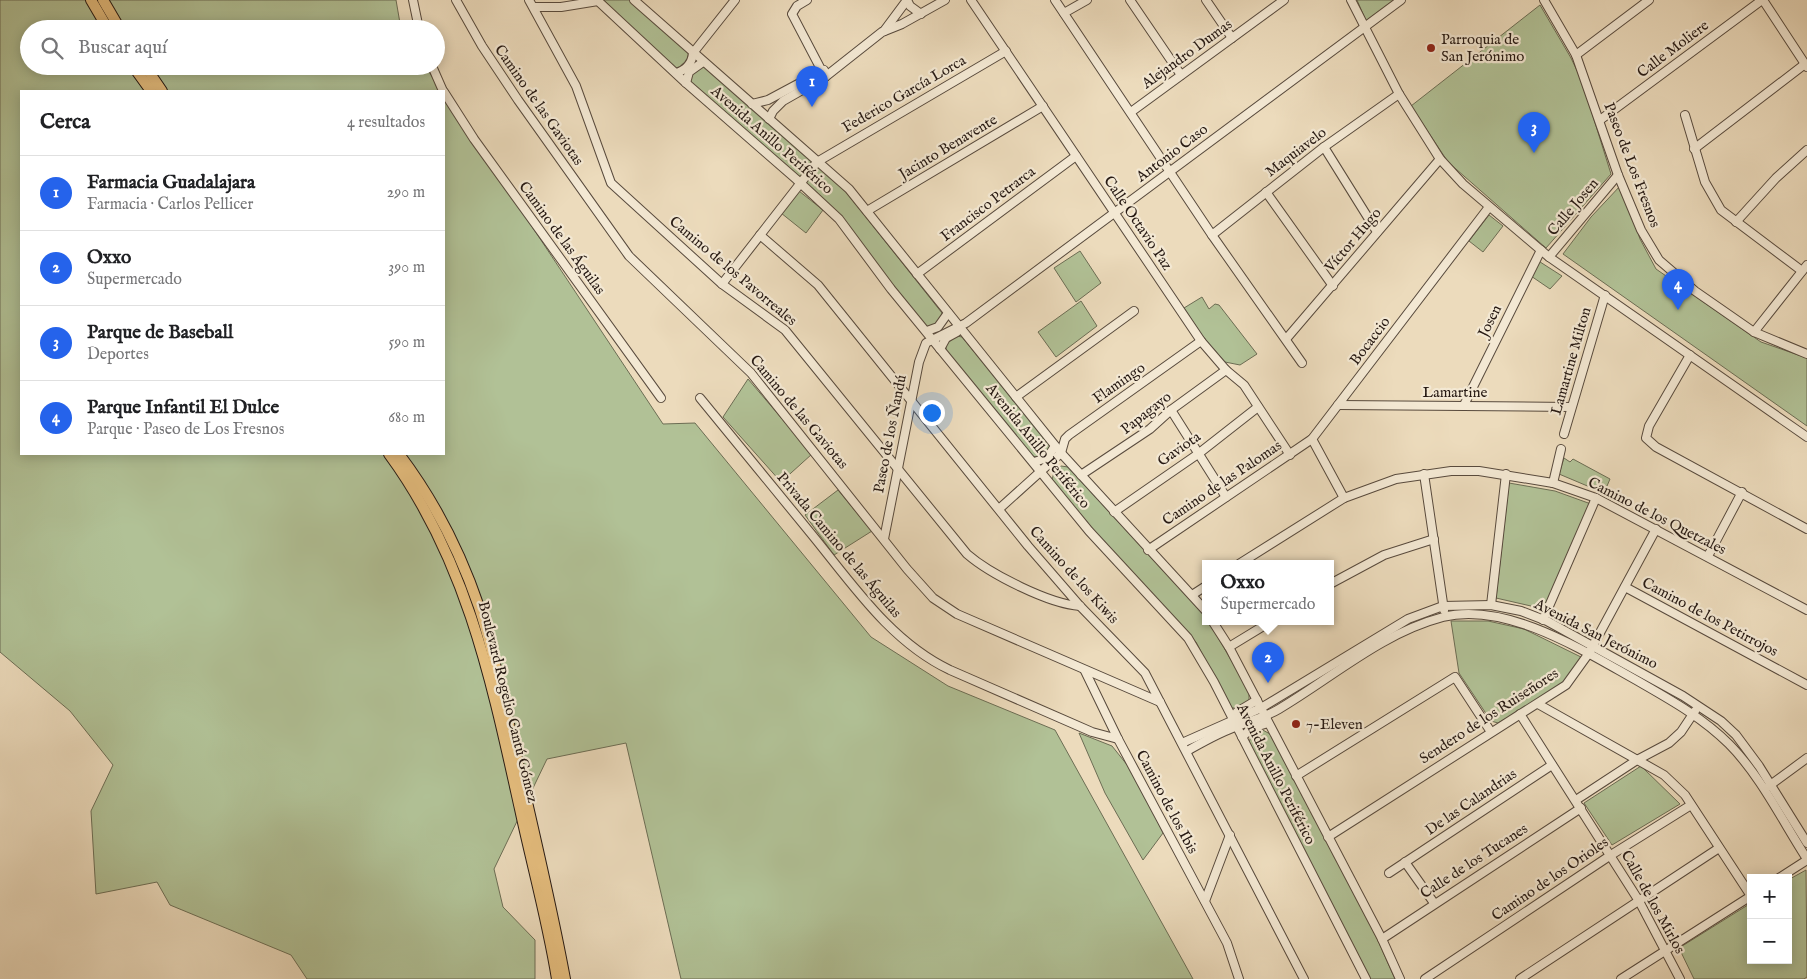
<!DOCTYPE html>
<html lang="es">
<meta charset="utf-8">
<style>
:root{--surface:#fff;--page:#f2f2f2;--text:#202124;--muted:#757577;--line:#e0e0e0;--accent:#2563eb}
body{margin:0;font-family:"IM FELL English",serif;background:var(--page);color:var(--text)}
.controls{position:absolute;right:15px;bottom:15px;display:grid;overflow:hidden;border-radius:0px;box-shadow:0 2px 12px #0003}
.controls button{width:45px;height:45px;display:grid;place-items:center;padding:0;border:0;border-bottom:1px solid var(--line);background:var(--surface);color:var(--text);font:25px sans-serif}
.you{position:absolute;left:931px;top:412px;width:18px;height:18px;margin:-12px;border:4px solid #fff;border-radius:50%;background:#1a73e8;box-shadow:0 0 0 8px #1a73e833}
.badge{display:grid;place-items:center;width:32px;height:32px;border-radius:50%;background:var(--accent);color:#fff;font-size:16px;font-weight:700}
.pin{position:absolute;translate:-50% -41px;filter:drop-shadow(0 1px 2px #0008)}
.pin::after{content:'';position:absolute;top:26px;width:18px;height:15px;background:inherit;clip-path:polygon(0 0,100% 0,50% 100%)}
.popup{position:absolute;left:1202px;top:560px;width:132px;height:65px;box-sizing:border-box;display:grid;place-content:center;border-radius:0px;background:var(--surface);filter:drop-shadow(0 1px 4px #0005);font-size:16px;white-space:nowrap;color:var(--muted)}
.popup b{font-size:19px;color:var(--text)}
.popup::after{content:'';position:absolute;left:50%;top:100%;margin-left:-10px;border:10px solid transparent;border-top-color:var(--surface)}
.list{margin:0;padding:0;list-style:none}
h2{display:flex;justify-content:space-between;align-items:center;height:65px;margin:0;padding:0 20px;font-size:21px}
h2 small{font-size:16px;font-weight:400;color:var(--muted)}
.list li{display:grid;grid-template-columns:32px 1fr auto;gap:15px;align-items:center;box-sizing:border-box;height:75px;padding:0 20px;border-top:1px solid var(--line)}
.list b{display:block;font-size:19px;white-space:nowrap}
.list p{margin:0;font-size:16px;white-space:nowrap;color:var(--muted)}
.list em{font-size:16px;font-style:normal;color:var(--muted)}
.icon{flex:none;width:28px;height:28px;fill:none;stroke:currentColor;stroke-width:2;stroke-linecap:round;stroke-linejoin:round}
.map{position:relative;flex:none;width:1807px;height:979px;overflow:hidden}
.search{position:absolute;background:var(--surface);box-shadow:0 2px 12px #0003;left:20px;top:20px;width:425px;height:55px;display:flex;align-items:center;gap:12px;box-sizing:border-box;padding:0 18px;border-radius:28px;color:var(--muted);font-size:19px}
.panel{position:absolute;background:var(--surface);box-shadow:0 2px 12px #0003;left:20px;top:90px;width:425px;height:365px;border-radius:0px}
.map>svg:first-child{display:block}
.green{fill:#b1c196;stroke:#6c6d54}
.lines{fill:none;stroke-linecap:round;stroke-linejoin:round}
.minor-casing{stroke:#584a3d;stroke-width:10}
.major-casing{stroke:#261913;stroke-width:12}
.minor{stroke:#f3e8d3;stroke-width:8}
.major{stroke:#e6be7e;stroke-width:10}
.poi-dot{fill:#8f2418;stroke:#f3e8d3;stroke-width:2}
.labels{text-anchor:middle;dominant-baseline:central;stroke-width:4.5;stroke-linejoin:round;paint-order:stroke}
.poi-label{font-size:15px;fill:#261913;stroke:#f3e8d3;text-anchor:start}
.street-label{font-size:15px;fill:#261913;stroke:#f3e8d3}
</style>
<div class="map">
<svg width="1807" height="979" viewBox="0 0 1807 979">
<rect width="100%" height="100%" fill="#ecdbbc"/>
<filter id="stains"><feTurbulence type="fractalNoise" baseFrequency=".004" numOctaves="4"/><feColorMatrix values="0 0 0 0 .2 0 0 0 0 .09 0 0 0 0 .02 0 0 0 .5 -.17"/></filter>
<radialGradient id="worn" r=".72"><stop offset=".6" stop-color="#630" stop-opacity="0"/><stop offset="1" stop-color="#630" stop-opacity=".3"/></radialGradient>
<g class="green">
<polygon points="0,0 396,0 401,29 29,29 29,66 425,66 442,91 21,91 21,454 444,454 444,94 663,424 695,423 871,637 948,686 1055,730 1193,979 681,979 626,743 547,759 494,869 503,907 535,940 535,979 307,979 291,955 170,905 157,882 96,894 91,811 113,765 70,711 0,652"/>
<polygon points="604,0 629,0 846,192 942,313 939,321 928,328 861,245 637,34"/>
<polygon points="1357,0 1394,0 1366,21"/>
<polygon points="1540,5 1571,58 1582,81 1611,174 1546,248 1448,162 1411,106"/>
<polygon points="1621,185 1640,239 1656,269 1761,342 1807,358 1807,426 1563,254 1591,217"/>
<polygon points="799,191 823,210 806,233 781,213"/>
<polygon points="1489,215 1503,226 1483,252 1469,241"/>
<polygon points="1080,251 1101,283 1076,302 1054,268"/>
<polygon points="1537,260 1562,276 1550,289 1531,276"/>
<polygon points="1202,297 1209,309 1215,304 1219,305 1257,354 1240,365 1225,362 1203,337 1184,308"/>
<polygon points="1081,301 1097,326 1056,357 1038,332"/>
<polygon points="957,336 962,337 1051,445 1045,455 1037,457 1032,456 946,351 946,344"/>
<polygon points="748,379 812,454 781,482 723,417"/>
<polygon points="1564,458 1570,462 1573,459 1610,479 1604,493 1559,474"/>
<polygon points="1061,466 1068,467 1205,616 1206,622 1209,622 1249,691 1249,701 1238,708 1230,708 1196,642 1110,550 1052,480 1054,472"/>
<polygon points="1509,483 1555,491 1591,504 1544,609 1496,598"/>
<polygon points="838,490 872,531 834,555 805,515"/>
<path d="M 1451,621 L 1488,621 L 1524,629 L 1583,658 C 1561,692 1532,703 1498,723 L 1491,721 L 1459,673 Z"/>
<polygon points="1261,729 1270,734 1376,936 1395,979 1370,979 1249,743 1252,732"/>
<polygon points="1079,733 1112,746 1136,776 1163,833 1143,860 1105,793"/>
<polygon points="1641,766 1680,804 1612,845 1584,803"/>
<polygon points="1806,870 1807,977 1804,979 1694,979 1679,948 1751,903 1751,960 1788,960 1788,880"/>
</g>
<g class="lines">
<g class="minor-casing">
<g id="minor">
<polyline points="413,0 419,29"/>
<polyline points="456,0 482,46 518,100 629,256 751,373 907,569 933,598 957,614 1160,702"/>
<path d="M 529,0 L 576,86 L 611,183 L 722,284 L 785,330 L 967,554 C 990,574 1049,604 1080,606"/>
<polyline points="597,0 686,83 796,179 839,219 891,289 1089,531 1188,638 1214,682 1366,979"/>
<polyline points="634,0 849,189 1061,453 1206,611"/>
<polyline points="807,0 797,6 792,14 825,77"/>
<polyline points="907,0 910,6 921,14"/>
<polyline points="971,0 1201,341 1226,370 1244,385 1290,455"/>
<polyline points="1055,0 1212,235 1302,363"/>
<polyline points="1130,0 1181,75"/>
<polyline points="1206,0 1232,38"/>
<polyline points="1351,0 1399,94 1440,159 1463,184 1549,257 1807,437"/>
<polyline points="1544,0 1576,55 1618,175 1641,230 1659,260 1695,291 1754,332 1807,354"/>
<polyline points="1763,0 1807,67"/>
<polyline points="534,7 561,7 598,1"/>
<polyline points="1064,13 1087,0"/>
<polyline points="884,31 907,0"/>
<polyline points="1576,55 1649,0"/>
<polyline points="432,66 443,91"/>
<path d="M 676,73 C 686,70 692,64 693,53 L 735,0"/>
<polyline points="686,83 689,72 703,62"/>
<polyline points="444,92 474,139 661,398"/>
<polyline points="752,104 768,100 824,70"/>
<polyline points="1131,112 1284,0"/>
<polyline points="1685,115 1705,182 1721,210 1802,271"/>
<polyline points="769,119 773,111 783,101 825,77 882,32 902,24 945,0"/>
<polyline points="1600,120 1762,0"/>
<polyline points="1324,147 1377,232"/>
<polyline points="1694,149 1805,64"/>
<polyline points="1266,192 1333,286"/>
<polyline points="867,211 1043,106"/>
<polyline points="1736,222 1776,178 1807,150"/>
<polyline points="760,235 818,285 1028,546 1080,606 1145,673 1304,979"/>
<polyline points="1212,235 1324,147 1399,94"/>
<polyline points="1549,257 1618,175"/>
<polyline points="917,274 1076,156"/>
<polyline points="722,284 817,162 1006,51"/>
<polyline points="927,331 938,327 948,313"/>
<polyline points="1754,332 1807,265"/>
<polyline points="1287,338 1440,159"/>
<polyline points="940,349 946,338 957,332"/>
<polyline points="1690,355 1649,426 1646,438 1656,447 1807,529"/>
<polyline points="1016,397 1134,311"/>
<path d="M 700,398 C 738,444 775,490 813,536 C 853,585 891,642 950,670 L 1092,732 L 1118,739"/>
<polyline points="1338,405 1571,407"/>
<polyline points="1464,405 1541,250"/>
<polyline points="1171,410 1226,497"/>
<polyline points="1564,434 1605,295"/>
<polyline points="1312,439 1344,498"/>
<polyline points="1034,462 1047,458 1055,446"/>
<polyline points="1424,474 1444,610"/>
<polyline points="1081,475 1150,429 1171,410 1226,370"/>
<polyline points="1553,483 1561,449"/>
<polyline points="999,509 1061,453 1065,439 1069,435 1201,341"/>
<polyline points="1114,512 1198,454 1258,407"/>
<polyline points="884,539 919,362 926,343 966,323 1401,0"/>
<polyline points="1148,550 1312,439 1489,207"/>
<polyline points="1708,556 1742,492"/>
<polyline points="1239,564 1344,498 1396,479 1451,471 1479,471 1553,483 1596,498 1807,610"/>
<polyline points="1330,584 1384,555 1434,539"/>
<polyline points="1625,587 1807,685"/>
<polyline points="1192,595 1206,586"/>
<polyline points="1491,605 1506,474"/>
<polyline points="1543,620 1596,498"/>
<polyline points="1213,622 1229,647 1382,939 1400,979"/>
<polyline points="1229,647 1270,622"/>
<polyline points="1085,671 1118,739 1227,943 1239,979"/>
<polyline points="1538,704 1664,775 1685,795 1751,896"/>
<polyline points="1237,712 1257,700"/>
<polyline points="1520,714 1639,901 1680,979"/>
<polyline points="1242,737 1252,728 1268,723"/>
<polyline points="1182,743 1261,708 1408,619 1443,606 1491,605 1521,611 1547,621 1683,696 1721,721 1736,735 1759,766 1807,843"/>
<path d="M 1187,751 C 1203,742 1220,732 1238,726 C 1252,720 1266,717 1279,709 C 1333,677 1382,633 1443,617 C 1506,601 1584,651 1636,680 C 1669,699 1702,717 1729,744 C 1760,775 1783,822 1807,859"/>
<polyline points="1296,776 1455,677 1491,732"/>
<polyline points="1769,786 1807,758"/>
<polyline points="1576,800 1637,760 1669,743 1681,732 1695,711"/>
<polyline points="1328,837 1566,685 1589,653 1656,529"/>
<polyline points="1405,862 1434,903"/>
<polyline points="1389,873 1552,765"/>
<polyline points="1779,878 1807,860"/>
<polyline points="1205,901 1230,835"/>
<polyline points="1382,939 1581,808"/>
<polyline points="1425,979 1611,855 1691,805"/>
<polyline points="1520,979 1719,848"/>
<polyline points="1621,979 1751,896"/>
</g>
</g>
<g class="major-casing">
<g id="major">
<polyline points="91,0 108,29"/>
<polyline points="103,0 120,29"/>
<polyline points="133,66 151,91"/>
<polyline points="145,66 162,91"/>
<path d="M 389,454 C 467,560 492,683 520,809 C 532,865 548,922 557,979"/>
<path d="M 399,454 C 433,499 461,554 479,607 C 495,655 504,705 516,754 C 533,829 551,903 565,979"/>
</g>
</g>
<use href="#minor" class="minor"/>
<use href="#major" class="major"/>
</g>
<g class="poi-dot">
<circle cx="1431" cy="48" r="5"/>
<circle cx="1296" cy="724" r="5"/>
</g>
<g class="labels">
<g class="poi-label">
<text x="1441" y="39">Parroquia de<tspan x="1441" dy="17">San Jerónimo</tspan></text>
<text x="1306" y="724">7-Eleven</text>
</g>
<g class="street-label">
<text transform="translate(1673 49) rotate(-37)">Calle Moliere</text>
<text transform="translate(1187 54) rotate(-36)">Alejandro Dumas</text>
<text transform="translate(904 94) rotate(-30)">Federico García Lorca</text>
<text transform="translate(539 105) rotate(55)">Camino de las Gaviotas</text>
<text transform="translate(772 140) rotate(41)">Avenida Anillo Periférico</text>
<text transform="translate(948 147) rotate(-31)">Jacinto Benavente</text>
<text transform="translate(1296 152) rotate(-37)">Maquiavelo</text>
<text transform="translate(1172 153) rotate(-37)">Antonio Caso</text>
<text transform="translate(1632 165) rotate(69)">Paseo de Los Fresnos</text>
<text transform="translate(988 204) rotate(-37)">Francisco Petrarca</text>
<text transform="translate(1573 207) rotate(-50)">Calle Josen</text>
<text transform="translate(1138 223) rotate(56)">Calle Octavio Paz</text>
<text transform="translate(562 238) rotate(54)">Camino de las Águilas</text>
<text transform="translate(1353 240) rotate(-50)">Víctor Hugo</text>
<text transform="translate(733 271) rotate(40)">Camino de los Pavorreales</text>
<text transform="translate(1490 321) rotate(-64)">Josen</text>
<text transform="translate(1370 341) rotate(-53)">Bocaccio</text>
<text transform="translate(1571 361) rotate(-74)">Lamartine Milton</text>
<text transform="translate(1119 383) rotate(-35)">Flamingo</text>
<text x="1455" y="392">Lamartine</text>
<text transform="translate(799 412) rotate(50)">Camino de las Gaviotas</text>
<text transform="translate(1146 413) rotate(-38)">Papagayo</text>
<text transform="translate(890 434) rotate(-79)">Paseo de los Ñandú</text>
<text transform="translate(1038 446) rotate(51)">Avenida Anillo Periférico</text>
<text transform="translate(1179 449) rotate(-35)">Gaviota</text>
<text transform="translate(1222 483) rotate(-34)">Camino de las Palomas</text>
<text transform="translate(1657 516) rotate(27)">Camino de los Quetzales</text>
<text transform="translate(839 545) rotate(50)">Privada Camino de las Águilas</text>
<text transform="translate(1074 575) rotate(48)">Camino de los Kiwis</text>
<text transform="translate(1710 617) rotate(28)">Camino de los Petirrojos</text>
<text transform="translate(1596 634) rotate(27)">Avenida San Jerónimo</text>
<text transform="translate(508 702) rotate(76)">Boulevard Rogelio Cantú Gómez</text>
<text transform="translate(1489 716) rotate(-33)">Sendero de los Ruiseñores</text>
<text transform="translate(1276 774) rotate(63)">Avenida Anillo Periférico</text>
<text transform="translate(1167 802) rotate(62)">Camino de los Ibis</text>
<text transform="translate(1471 802) rotate(-34)">De las Calandrias</text>
<text transform="translate(1474 861) rotate(-33)">Calle de los Tucanes</text>
<text transform="translate(1550 879) rotate(-34)">Camino de los Orioles</text>
<text transform="translate(1653 902) rotate(61)">Calle de los Mirlos</text>
</g>
</g>
<rect width="100%" height="100%" filter="url(#stains)"/>
<rect width="100%" height="100%" fill="url(#worn)"/>
</svg>
<div class="controls">
<button>+</button>
<button>−</button>
</div>
<div class="you"></div>
<div class="pin badge" style="left:812px;top:107px">1</div>
<div class="pin badge" style="left:1268px;top:683px">2</div>
<div class="popup"><b>Oxxo</b>Supermercado</div>
<div class="pin badge" style="left:1534px;top:153px">3</div>
<div class="pin badge" style="left:1678px;top:310px">4</div>
<div class="search"><svg class="icon" aria-label="search" viewBox="0 0 24 24"><circle cx="10" cy="10" r="6"/><path d="M15 15l6 6"/></svg>Buscar aquí</div>
<section class="panel">
<h2>Cerca<small>4 resultados</small></h2>
<ul class="list">
<li><span class="badge">1</span><div><b>Farmacia Guadalajara</b><p>Farmacia · Carlos Pellicer</p></div><em>290 m</em></li>
<li><span class="badge">2</span><div><b>Oxxo</b><p>Supermercado</p></div><em>390 m</em></li>
<li><span class="badge">3</span><div><b>Parque de Baseball</b><p>Deportes</p></div><em>590 m</em></li>
<li><span class="badge">4</span><div><b>Parque Infantil El Dulce</b><p>Parque · Paseo de Los Fresnos</p></div><em>680 m</em></li>
</ul>
</section>
</div>
